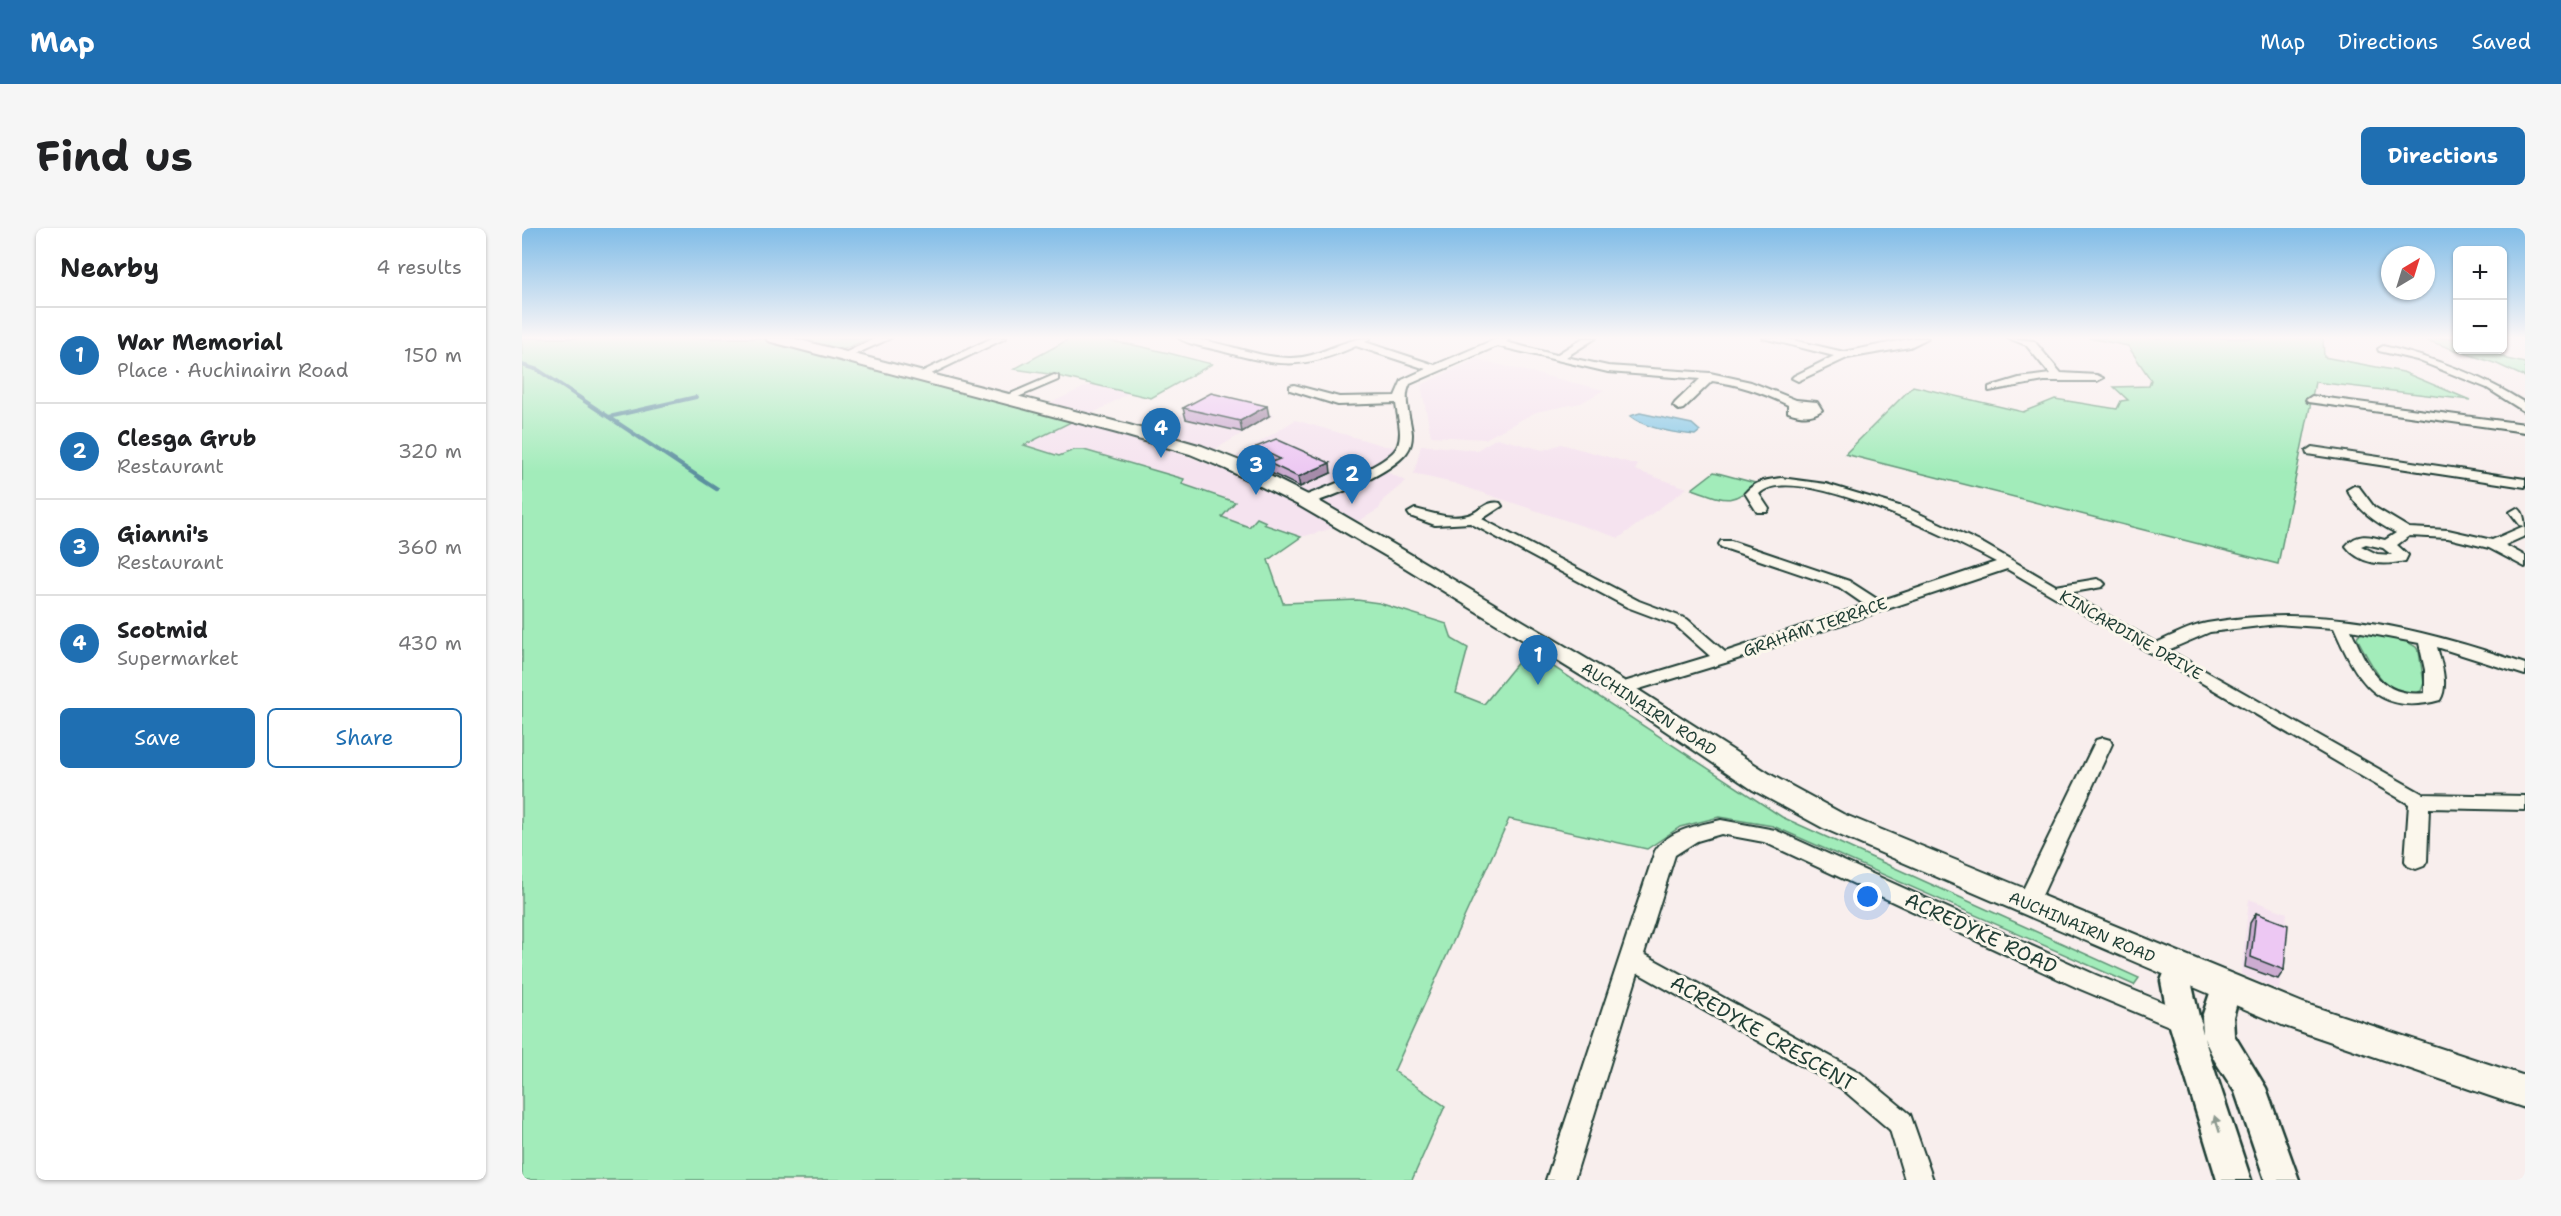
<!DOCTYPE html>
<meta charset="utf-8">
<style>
:root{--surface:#fff;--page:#f6f6f6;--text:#202124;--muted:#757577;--line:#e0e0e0;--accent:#1f6fb2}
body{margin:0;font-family:"Shantell Sans",sans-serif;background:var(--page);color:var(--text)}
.controls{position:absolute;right:18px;top:18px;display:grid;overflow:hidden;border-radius:9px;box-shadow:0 2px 4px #0004}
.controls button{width:54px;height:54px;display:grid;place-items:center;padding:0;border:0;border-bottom:2px solid var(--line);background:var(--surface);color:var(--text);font:30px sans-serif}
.compass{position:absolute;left:1859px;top:18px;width:54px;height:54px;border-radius:50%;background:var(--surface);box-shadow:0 2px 4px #0004;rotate:38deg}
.you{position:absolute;left:1346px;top:669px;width:21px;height:21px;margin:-15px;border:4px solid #fff;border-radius:50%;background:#1a73e8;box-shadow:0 0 0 9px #1a73e833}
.badge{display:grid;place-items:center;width:39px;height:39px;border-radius:50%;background:var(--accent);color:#fff;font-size:20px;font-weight:700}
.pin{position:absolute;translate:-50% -50px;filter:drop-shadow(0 2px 3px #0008)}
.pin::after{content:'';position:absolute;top:32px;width:21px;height:18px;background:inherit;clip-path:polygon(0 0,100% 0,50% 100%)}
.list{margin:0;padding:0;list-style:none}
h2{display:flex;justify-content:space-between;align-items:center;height:78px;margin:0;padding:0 24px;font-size:26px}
h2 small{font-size:20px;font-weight:400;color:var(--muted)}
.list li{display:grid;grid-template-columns:39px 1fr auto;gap:18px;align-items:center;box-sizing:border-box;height:96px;padding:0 24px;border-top:2px solid var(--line)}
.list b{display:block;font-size:22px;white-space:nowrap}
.list p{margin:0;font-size:20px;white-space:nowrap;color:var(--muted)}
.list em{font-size:20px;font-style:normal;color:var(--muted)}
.actions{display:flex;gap:12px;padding:18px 24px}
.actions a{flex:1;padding:14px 0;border:2px solid var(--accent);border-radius:9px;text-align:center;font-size:21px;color:var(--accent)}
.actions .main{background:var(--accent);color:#fff}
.map{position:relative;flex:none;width:2003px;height:952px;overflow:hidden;border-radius:9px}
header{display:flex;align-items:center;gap:36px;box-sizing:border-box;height:84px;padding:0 30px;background:var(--accent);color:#fff}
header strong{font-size:28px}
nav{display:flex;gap:33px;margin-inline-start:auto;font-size:21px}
.intro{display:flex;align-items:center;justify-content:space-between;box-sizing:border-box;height:144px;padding:0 36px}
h1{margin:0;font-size:42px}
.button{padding:15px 27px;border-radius:9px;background:var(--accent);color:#fff;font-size:21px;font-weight:700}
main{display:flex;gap:36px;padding:0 36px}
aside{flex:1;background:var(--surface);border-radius:9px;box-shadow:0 2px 4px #0004}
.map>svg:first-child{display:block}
.built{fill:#f5e3ef}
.green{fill:#a2ecba;stroke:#609477;stroke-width:1.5}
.water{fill:#85c8e6;stroke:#5c909f;stroke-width:1.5}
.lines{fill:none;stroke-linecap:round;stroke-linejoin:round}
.stream-far1{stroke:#5c909f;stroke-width:4}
.stream{stroke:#5c909f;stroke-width:4.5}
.minor-casing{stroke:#1f3d34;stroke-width:4}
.tertiary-casing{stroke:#1f3d34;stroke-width:5}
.secondary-casing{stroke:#1f3d34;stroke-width:4}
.minor{fill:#fbf7ec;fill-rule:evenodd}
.tertiary{fill:#fbf7ec;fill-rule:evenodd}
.secondary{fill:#fbf7ec;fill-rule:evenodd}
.wall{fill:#ccacd1;stroke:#1f3d34;stroke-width:1.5}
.shaded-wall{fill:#a68caa;stroke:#1f3d34;stroke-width:1.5}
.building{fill:#edc8f3;stroke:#1f3d34;stroke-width:1.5}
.oneway{fill:#8d9a90}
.labels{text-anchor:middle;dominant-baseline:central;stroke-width:6;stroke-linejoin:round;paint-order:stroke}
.street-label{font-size:16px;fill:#1f3d34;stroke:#fbf7ec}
.near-street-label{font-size:20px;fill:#1f3d34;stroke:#fbf7ec}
</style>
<header>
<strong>Map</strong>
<nav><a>Map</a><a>Directions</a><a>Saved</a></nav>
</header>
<div class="intro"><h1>Find us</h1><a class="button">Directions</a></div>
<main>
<aside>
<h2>Nearby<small>4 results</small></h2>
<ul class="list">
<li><span class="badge">1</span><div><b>War Memorial</b><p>Place · Auchinairn Road</p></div><em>150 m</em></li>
<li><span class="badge">2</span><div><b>Clesga Grub</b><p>Restaurant</p></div><em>320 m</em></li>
<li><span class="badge">3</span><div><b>Gianni's</b><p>Restaurant</p></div><em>360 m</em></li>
<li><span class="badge">4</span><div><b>Scotmid</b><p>Supermarket</p></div><em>430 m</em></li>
</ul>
<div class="actions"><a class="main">Save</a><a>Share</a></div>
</aside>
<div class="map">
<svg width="2003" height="952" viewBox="0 0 2003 952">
<rect width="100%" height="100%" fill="#f8eeed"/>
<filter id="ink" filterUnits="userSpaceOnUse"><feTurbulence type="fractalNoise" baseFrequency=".0167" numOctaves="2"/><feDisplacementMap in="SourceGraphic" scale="12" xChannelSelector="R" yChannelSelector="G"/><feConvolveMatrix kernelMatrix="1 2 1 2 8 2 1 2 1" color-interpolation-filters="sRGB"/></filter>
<g filter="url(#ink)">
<g class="built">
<polygon points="954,131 1082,162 1059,175 1014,184 963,211 909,208 899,157"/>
<polygon points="569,156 607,165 568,187 526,176"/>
<polygon points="693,170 752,187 690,223 624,205"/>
<polygon points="773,192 863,218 880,219 852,238 884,253 861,272 857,281 837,293 779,309 740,296 727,299 700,289 713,274 659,256 661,251 552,222 537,228 501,217 551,193 632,216 721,249 743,243 712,230"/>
<polygon points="975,210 1021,222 1039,216 1116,237 1113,242 1165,260 1097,310 931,255 892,246 899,217 955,222"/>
<polygon points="1727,671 1765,685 1757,762 1719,746"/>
</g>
<g class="green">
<polygon points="0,110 238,110 551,193 502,217 537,228 552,222 562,222 662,251 660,256 713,274 700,289 727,299 735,290 744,294 741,296 779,309 746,332 761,375 835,372 857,375 925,396 930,411 946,420 934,465 962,476 1006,422 1260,589 1617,750 1612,757 1251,598 1197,589 1158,599 1125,621 987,591 872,843 923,878 890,952 0,952"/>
<polygon points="264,110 349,110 315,124"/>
<path d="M 549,110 C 596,110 644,125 690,136 L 629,170 L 527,146 L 492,141 Z"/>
<polygon points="1567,110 1801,110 1802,129 1881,144 1948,172 1793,154 1756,336 1323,226 1391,158 1501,184 1533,171 1595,181 1599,173 1606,172 1592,159 1627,158 1629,152 1606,118"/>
<polygon points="1898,110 1935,110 1936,122 1969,122 1985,131 2003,135 2003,149 1975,136"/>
<path d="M 1192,244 L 1233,255 C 1209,280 1199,270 1170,261 Z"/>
<path d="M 1841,405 L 1884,413 L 1894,419 L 1897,424 L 1902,455 L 1899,463 C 1865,477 1848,433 1835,410 L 1836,407 Z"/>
</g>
<path class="water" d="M 1118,185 L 1170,196 L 1178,203 L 1173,207 C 1153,205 1124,201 1108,188 Z"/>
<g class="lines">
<g class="stream-far1">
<polyline points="0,137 16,142 180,251"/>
<polyline points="87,189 174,169"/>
</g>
<polyline class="stream" points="178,250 195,261"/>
<g class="minor-casing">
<g id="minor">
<polygon points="354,110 369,110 325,130 321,131 316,128"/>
<polygon points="470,110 484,110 403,149 395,149 393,147"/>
<path d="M 657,110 C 695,110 729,129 767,130 C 797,131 819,110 848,110 L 843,114 L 913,137 L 976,110 L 988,110 L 984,114 L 1034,127 L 1061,110 L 1074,110 L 1044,129 L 1086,138 L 1188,145 L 1229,154 L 1274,172 L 1295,174 L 1300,182 C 1289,190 1278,188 1266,184 L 1266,177 C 1241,165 1217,156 1190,153 L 1161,181 L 1157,182 L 1151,178 L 1153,175 L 1178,151 L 1086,144 L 975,118 L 888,156 C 880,171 889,190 890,206 C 890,212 889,219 885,224 C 871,244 808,271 783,277 L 778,276 L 776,273 L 778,270 C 799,261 869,237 876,217 C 881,204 875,188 874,175 L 816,177 L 768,162 L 768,158 L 772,157 L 817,169 L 873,168 L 880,152 L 904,141 L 834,118 C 779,143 754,138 696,122 C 684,119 667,117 657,110 Z"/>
<polygon points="1241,110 1262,110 1322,124 1392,110 1406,110 1388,119 1325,130 1276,153 1270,150 1272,148 1312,128"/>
<polygon points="1486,110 1512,113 1539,145 1575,147 1581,150 1575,153 1522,153 1467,163 1467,159 1497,150 1528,146 1504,117"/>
<path d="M 1861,118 C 1912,130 1959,147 2003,175 L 2003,184 L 1965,160 L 1895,132 L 1857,123 L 1856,121 Z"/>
<polygon points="532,147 536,148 536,152 489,172 481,172 479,170"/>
<polygon points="1790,168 2003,196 2003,204 1786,174 1784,172"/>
<polygon points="1790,219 2003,251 2003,259 1785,226 1784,223"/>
<path d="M 1259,250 L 1304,256 L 1387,281 L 1462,316 L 1534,358 L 1575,351 L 1580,353 L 1583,356 L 1580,359 L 1546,365 L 1634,415 C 1650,408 1668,398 1685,395 C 1794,375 1901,400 2003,436 L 2003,447 L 1915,419 C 1919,434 1927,458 1918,472 C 1854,490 1834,450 1812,400 L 1755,396 L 1688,404 L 1646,422 L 1901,566 L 2003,568 L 2003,582 L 1907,580 L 1905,633 L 1902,638 L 1894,641 L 1886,638 L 1883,633 L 1887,576 L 1485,341 L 1206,434 L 1104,465 L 1092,465 L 1089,461 L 1092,457 L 1188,428 L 1153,397 L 1105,379 L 948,295 L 913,297 L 888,288 L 886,285 L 893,281 C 911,285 927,292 946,287 C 958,284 965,272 978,275 L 980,278 L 960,291 L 1117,373 L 1165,391 L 1203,424 L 1343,377 L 1317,359 L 1199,319 L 1197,316 L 1199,313 L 1209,313 L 1327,353 L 1358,373 L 1474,334 C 1437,314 1271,231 1237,266 L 1247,281 L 1245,284 L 1235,284 L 1223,265 C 1233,253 1245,252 1259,250 ZM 1829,402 L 1897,415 L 1903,442 L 1903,465 C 1857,470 1845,437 1829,402 Z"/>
<path d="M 1832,258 L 1837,259 L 1852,279 L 1887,300 L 1926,302 L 1970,312 L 2002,298 L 1998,297 L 1988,284 L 1995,280 C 2003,283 2003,297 2003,308 L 1983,317 L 2003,328 L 2003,339 L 1967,320 L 1926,310 L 1887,308 L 1875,317 L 1886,327 L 1883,333 C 1862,338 1838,337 1824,318 C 1835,304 1848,308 1863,312 L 1874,305 C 1853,294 1837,283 1825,262 ZM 1844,316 L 1861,320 L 1870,327 L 1855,326 L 1839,318 Z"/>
<polygon points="1581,510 1588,512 1590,516 1516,676 1513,682 1505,684 1497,682 1494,676 1572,516 1574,512"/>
<path d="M 1199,592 L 1253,602 L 1574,747 L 1677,789 L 1680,796 L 1677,803 L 1668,806 L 1659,803 L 1558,761 L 1242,614 L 1199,606 L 1175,613 L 1153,627 L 1122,726 L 1337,844 L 1388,886 L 1411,952 L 1383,952 L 1368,902 L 1319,860 L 1116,745 L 1052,952 L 1024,952 L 1133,623 C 1146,602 1177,597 1199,592 Z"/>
</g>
</g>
<g class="tertiary-casing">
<polygon id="tertiary" points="1657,728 1667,732 1672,740 1669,753 1681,806 1680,789 1693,750 1704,747 1715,750 1719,759 1711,789 1712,807 1744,860 1777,952 1743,952 1713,864 1693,833 1682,810 1729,952 1695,952 1647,795 1639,753 1647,732"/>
</g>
<g class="secondary-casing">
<polygon id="secondary" points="244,110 270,110 607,197 680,218 718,233 790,269 883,323 1107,456 1251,548 1321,586 1781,775 2003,848 2003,880 1760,797 1301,600 1231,562 1089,466 869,331 776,277 704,241 668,226 595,205 246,113"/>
</g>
<use href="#minor" class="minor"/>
<use href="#tertiary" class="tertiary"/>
<use href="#secondary" class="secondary"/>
</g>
<g class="wall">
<polygon points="661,180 747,188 720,204 664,191"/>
<polygon points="734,219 809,245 778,259 749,245 747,235 735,229"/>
<polygon points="1734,685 1762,742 1756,751 1723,739 1728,695"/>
</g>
<g class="shaded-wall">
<polygon points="745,178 747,188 720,204 718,193"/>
<polygon points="808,235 809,245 778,259 776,249"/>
</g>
<g class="building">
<polygon points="689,165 745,178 718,193 661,180"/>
<polygon points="754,211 808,235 776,249 747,235 758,231 734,219"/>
<polygon points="1734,685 1766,697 1762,742 1729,729"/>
</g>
<defs><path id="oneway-solid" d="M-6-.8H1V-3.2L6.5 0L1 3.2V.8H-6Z" transform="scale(1.5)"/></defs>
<use class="oneway" href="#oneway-solid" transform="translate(1695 896) rotate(-108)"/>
</g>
<linearGradient id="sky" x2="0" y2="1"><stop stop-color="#80bce7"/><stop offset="0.45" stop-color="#fcf7f7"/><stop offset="1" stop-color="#fcf7f7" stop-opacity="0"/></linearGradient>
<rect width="2003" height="244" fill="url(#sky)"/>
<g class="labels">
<g class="street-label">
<text transform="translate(1293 399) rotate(-19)">GRAHAM TERRACE</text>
<text transform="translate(1609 407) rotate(30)">KINCARDINE DRIVE</text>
<text transform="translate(1127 481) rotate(33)">AUCHINAIRN ROAD</text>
<text transform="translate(1560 699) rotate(23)">AUCHINAIRN ROAD</text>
</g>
<g class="near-street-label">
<text transform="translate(1459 705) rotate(25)">ACREDYKE ROAD</text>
<text transform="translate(1241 805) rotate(30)">ACREDYKE CRESCENT</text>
</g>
</g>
</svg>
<div class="controls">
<button>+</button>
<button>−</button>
</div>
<svg class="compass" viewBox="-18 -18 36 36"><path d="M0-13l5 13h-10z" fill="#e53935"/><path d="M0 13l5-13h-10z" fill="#757577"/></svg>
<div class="you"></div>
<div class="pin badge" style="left:1016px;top:457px">1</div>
<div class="pin badge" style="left:830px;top:276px">2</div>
<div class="pin badge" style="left:734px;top:267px">3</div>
<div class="pin badge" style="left:639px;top:230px">4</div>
</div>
</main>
